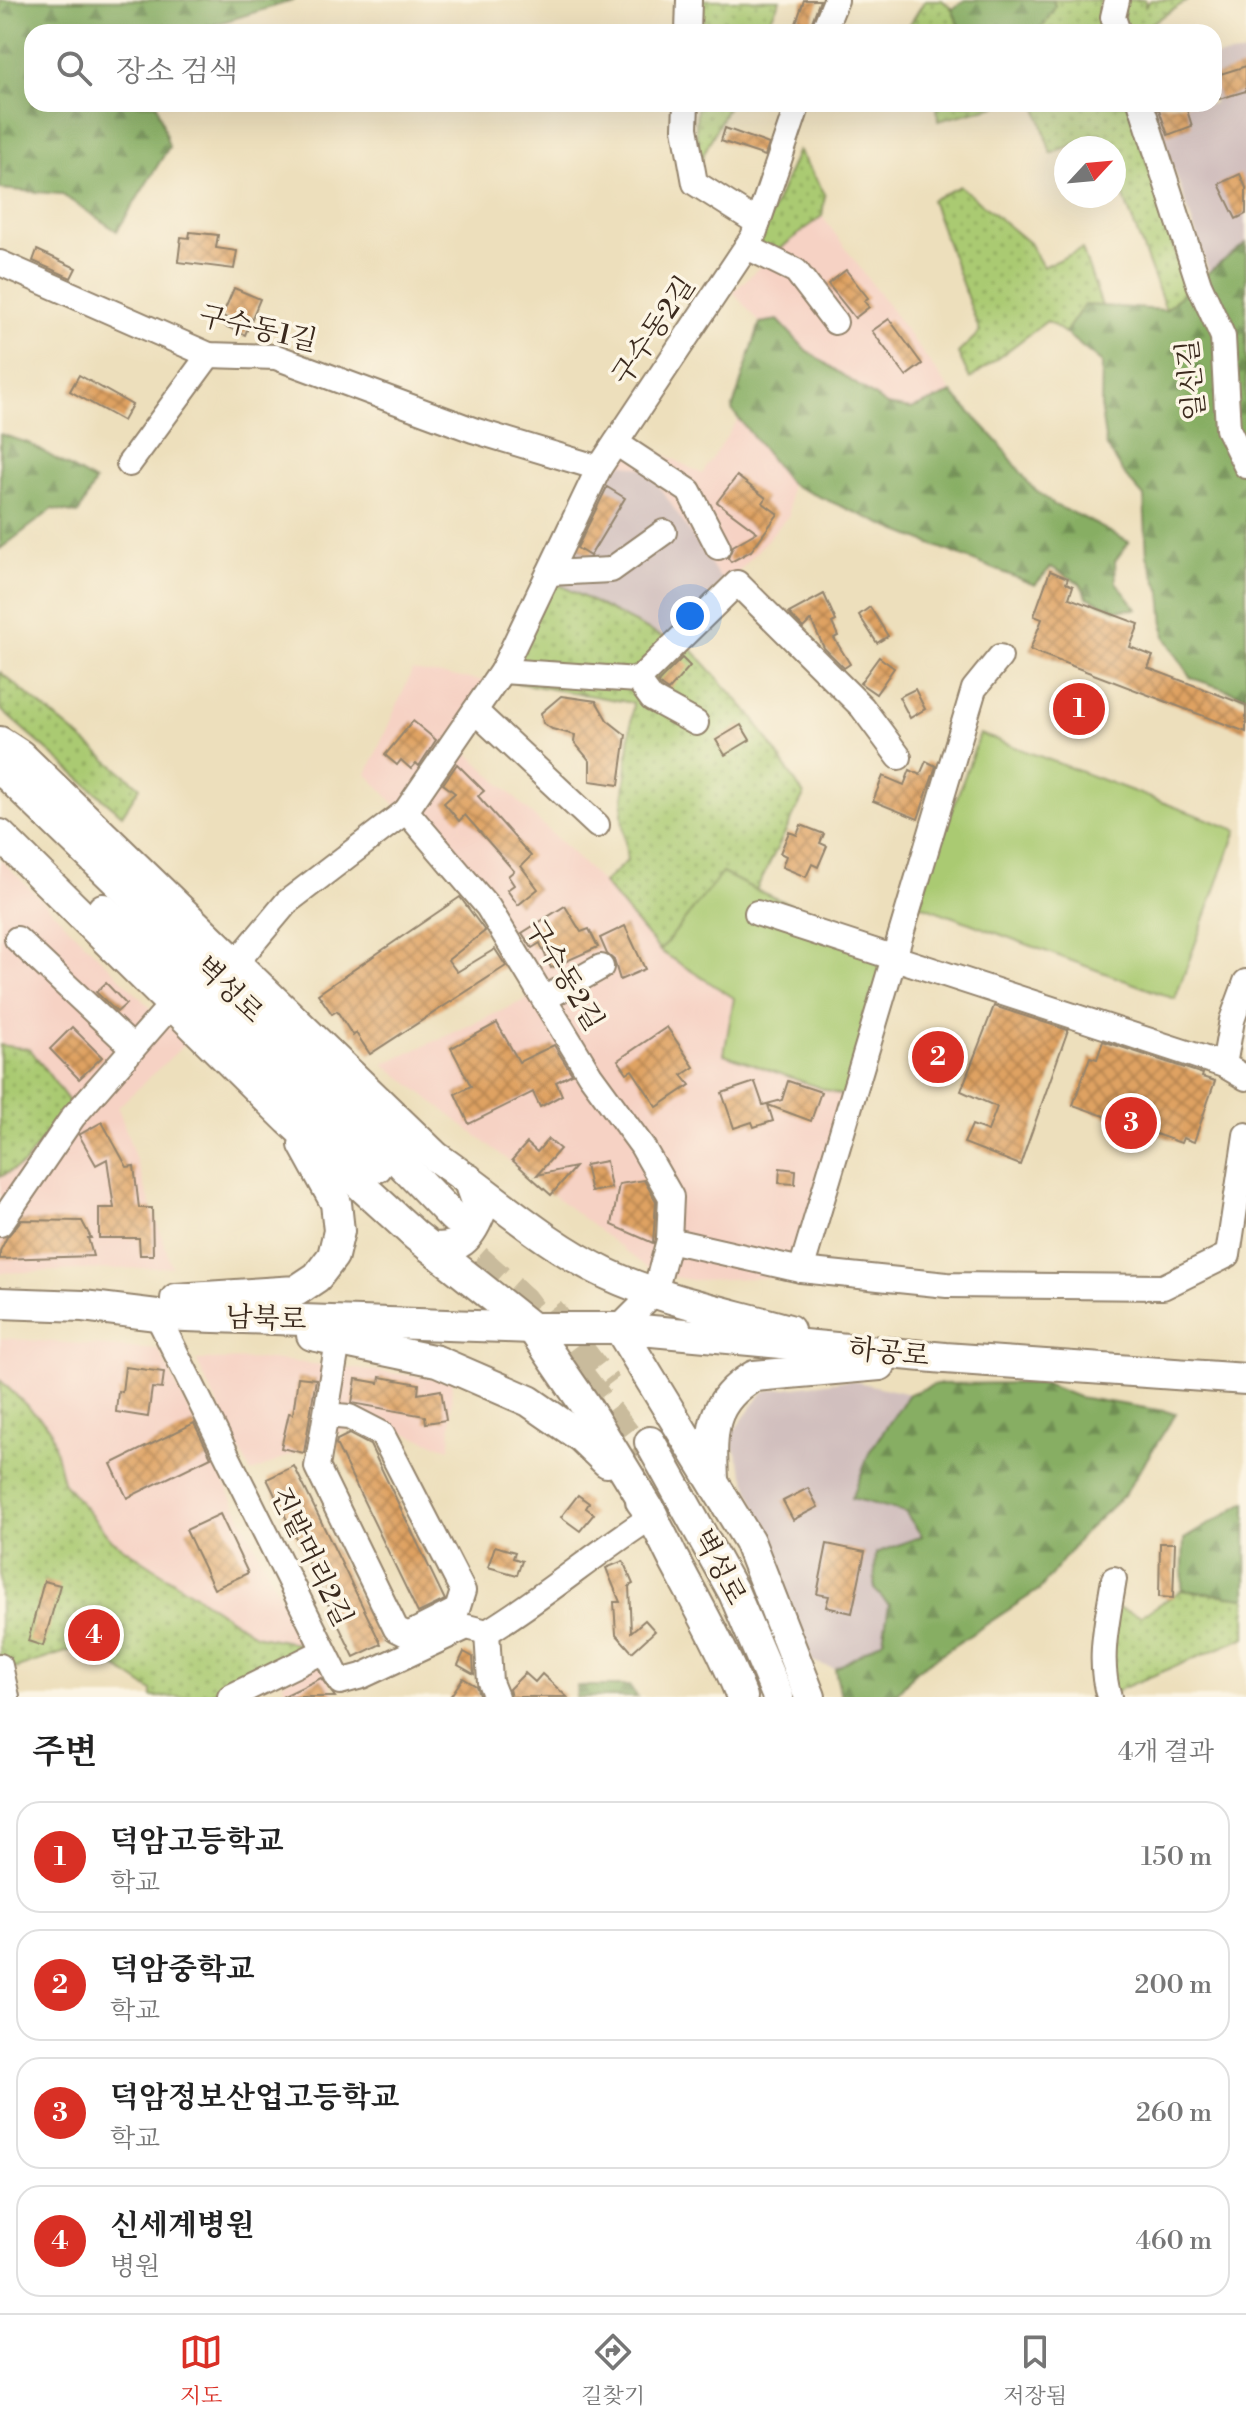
<!DOCTYPE html>
<html lang="ko">
<meta charset="utf-8">
<style>
:root{--surface:#fff;--page:#f2f2f2;--text:#222;--muted:#767676;--line:#e0e0e0;--accent:#d93025}
body{margin:0;font-family:"Libre Bodoni","Noto Serif KR",serif;background:var(--page);color:var(--text)}
.compass{position:absolute;left:1054px;top:136px;width:72px;height:72px;border-radius:50%;background:var(--surface);box-shadow:0 8px 32px #0002;rotate:64deg}
.you{position:absolute;left:690px;top:616px;width:28px;height:28px;margin:-20px;border:6px solid #fff;border-radius:50%;background:#1a73e8;box-shadow:0 0 0 12px #1a73e833}
.badge{display:grid;place-items:center;width:52px;height:52px;border-radius:50%;background:var(--accent);color:#fff;font-size:26px;font-weight:700}
.pin{position:absolute;translate:-50% -50%;border:4px solid #fff;box-shadow:0 2px 8px #0006}
.list{margin:0;padding:0;list-style:none}
h2{display:flex;justify-content:space-between;align-items:center;height:104px;margin:0;padding:0 32px;font-size:34px}
h2 small{font-size:26px;font-weight:400;color:var(--muted)}
.list li{display:grid;grid-template-columns:52px 1fr auto;gap:24px;align-items:center;box-sizing:border-box;height:112px;margin:0 16px 16px;padding:0 16px;border:2px solid var(--line);border-radius:24px}
.list b{display:block;font-size:30px;white-space:nowrap}
.list p{margin:0;font-size:26px;white-space:nowrap;color:var(--muted)}
.list em{font-size:26px;font-style:normal;color:var(--muted)}
.icon{flex:none;width:44px;height:44px;fill:none;stroke:currentColor;stroke-width:2;stroke-linecap:round;stroke-linejoin:round}
.map{position:relative;flex:none;width:1246px;height:1697px;overflow:hidden}
.search{position:absolute;background:var(--surface);box-shadow:0 8px 32px #0002;left:24px;right:24px;top:24px;height:88px;display:flex;align-items:center;gap:20px;box-sizing:border-box;padding:0 28px;border-radius:24px;color:var(--muted);font-size:30px}
.sheet{height:616px;background:var(--surface)}
nav{display:flex;justify-content:space-around;align-items:center;box-sizing:border-box;height:112px;border-top:2px solid var(--line);background:var(--surface);font-size:22px;color:var(--muted)}
nav a{display:grid;justify-items:center;gap:4px}
nav .on{color:var(--accent)}
.map>svg:first-child{display:block}
.built{fill:#f6d2c4}
.industrial{fill:#d1bfbe}
.grass{fill:url(#grass-dots);stroke:#727a48;stroke-width:2}
.forest{fill:url(#forest-firs);stroke:#616c41;stroke-width:2}
.green{fill:#aaca72;stroke:#727a48;stroke-width:2}
.building{fill:url(#building-cross-hatch)}
.lines{fill:none;stroke-linecap:round;stroke-linejoin:round}
.major-tunnel{stroke:#c9bb9c;stroke-width:30;stroke-dasharray:30 15;stroke-linecap:butt}
.minor-casing{stroke:#94846d;stroke-width:28}
.major-casing{stroke:#94846d;stroke-width:34}
.minor{stroke:#fff;stroke-width:24}
.major{stroke:#fff;stroke-width:30}
.labels{text-anchor:middle;dominant-baseline:central;stroke-width:7;stroke-linejoin:round;paint-order:stroke}
.street-label{font-size:28px;fill:#3b2a1e;stroke:#fcf5e5}
</style>
<div class="map">
<svg width="1246" height="1697" viewBox="0 0 1246 1697">
<defs>
<pattern id="grass-dots" width="8" height="8" patternUnits="userSpaceOnUse" patternTransform="scale(2)"><rect width="8" height="8" fill="#aaca72"/><path d="M2 2h.1M6 6h.1" fill="none" stroke="#8ca45d" stroke-width="1.8" stroke-linecap="round"/></pattern>
<pattern id="forest-firs" width="22" height="20" patternUnits="userSpaceOnUse" patternTransform="scale(2)"><rect width="22" height="20" fill="#87ae64"/><path d="M5 1l3.5 6h-7zM16 11l3.5 6h-7z" fill="#708e52"/></pattern>
<pattern id="building-cross-hatch" width="8" height="8" patternUnits="userSpaceOnUse" patternTransform="scale(2)"><rect width="8" height="8" fill="#dfa262"/><path d="M0 0l8 8M0 8l8-8" fill="none" stroke="#b68450"/></pattern>
</defs>
<rect width="100%" height="100%" fill="#fcf5e5"/>
<filter id="ink" filterUnits="userSpaceOnUse"><feTurbulence type="fractalNoise" baseFrequency=".0125" numOctaves="2"/><feDisplacementMap in="SourceGraphic" scale="16" xChannelSelector="R" yChannelSelector="G"/><feConvolveMatrix kernelMatrix="1 2 1 2 8 2 1 2 1" color-interpolation-filters="sRGB"/></filter>
<filter id="wash" filterUnits="userSpaceOnUse"><feTurbulence type="fractalNoise" baseFrequency=".006" numOctaves="4" result="noise"/><feDisplacementMap in="SourceGraphic" scale="32" xChannelSelector="R" yChannelSelector="G"/><feGaussianBlur stdDeviation="1.8" result="paint"/><feColorMatrix in="noise" values="0 0 0 0 0 0 0 0 0 0 0 0 0 0 0 0 0 1.4 0 .05"/><feComposite in="paint" operator="in"/></filter>
<g filter="url(#wash)">
<rect width="100%" height="100%" fill="#eddfbc"/>
<g class="built">
<polygon points="822,216 952,393 911,409 886,405 806,350 778,320 760,323 733,292 772,255"/>
<polygon points="739,418 790,484 789,515 734,577 722,581 649,471 616,465 635,439 702,474"/>
<polygon points="412,671 486,681 461,746 603,883 660,951 734,998 843,1096 790,1277 693,1280 655,1274 384,1064 547,990 512,932 367,774"/>
<polygon points="0,859 186,1043 118,1107 172,1267 0,1273 0,1177 24,1164 30,1049 0,1045"/>
<polygon points="0,1338 159,1350 304,1645 255,1635 112,1540 63,1482 50,1428 0,1380"/>
<polygon points="270,1359 452,1380 450,1449 368,1420 251,1473 196,1360"/>
<polygon points="320,1663 336,1697 289,1697 282,1683"/>
</g>
<g class="industrial">
<polygon points="1246,53 1246,243 1209,272 1152,104 1214,104 1214,57"/>
<polygon points="626,464 649,471 722,581 676,643 552,581 616,465"/>
<polygon points="849,1380 909,1394 870,1451 905,1512 922,1536 889,1605 883,1640 835,1669 812,1661 730,1436 764,1391"/>
</g>
<g class="grass">
<polygon points="699,0 780,0 764,32 699,32"/>
<polygon points="925,0 942,0 952,9 962,32 905,32"/>
<polygon points="1053,0 1101,0 1098,8 1106,32 1032,32 1044,25 1055,6"/>
<polygon points="1122,0 1145,0 1145,6 1151,0 1188,0 1138,32 1126,32"/>
<polygon points="697,104 729,104 700,161 696,130"/>
<polygon points="937,104 1003,104 938,121"/>
<polygon points="1036,104 1128,104 1187,289 1166,310 1114,171 1114,148 1106,148 1100,133 1051,154"/>
<polygon points="798,150 825,194 822,216 772,255 758,246"/>
<polygon points="960,186 1029,243 1043,267 1082,249 1102,306 1084,305 1065,333 1047,321 970,379 958,353 980,332 931,200"/>
<polygon points="552,581 658,635 687,644 753,717 804,795 756,890 722,873 660,951 603,883 627,861 622,815 633,703 507,681"/>
<polygon points="0,672 140,787 122,815 0,709"/>
<polygon points="0,1045 30,1049 70,1103 24,1164 0,1177"/>
<polygon points="0,1380 50,1428 63,1482 112,1540 255,1635 304,1645 203,1697 152,1697 152,1691 84,1646 14,1669 0,1669"/>
<polygon points="1182,1590 1246,1598 1246,1637 1123,1688 1109,1697 1094,1697 1102,1603 1141,1616"/>
</g>
<g class="forest">
<polygon points="0,0 295,0 190,32 32,32 32,104 157,104 169,147 117,231 61,194 0,189"/>
<polygon points="965,0 1053,0 1055,6 1044,25 1032,32 962,32 952,9"/>
<polygon points="1246,243 1246,696 1191,678 1165,637 1161,592 1147,556 1144,497 1126,477 1106,445 1101,412 1102,363 1065,333 1084,305 1166,310 1187,289"/>
<polygon points="778,320 806,350 887,405 911,409 952,393 999,443 1031,486 1054,505 1080,516 1129,542 1115,561 1116,582 1137,609 1116,610 1087,597 1080,583 1051,567 1035,585 898,531 790,484 732,410 760,323"/>
<polygon points="0,434 28,443 95,482 78,514 53,509 0,549"/>
<polygon points="1043,1383 1078,1397 1176,1413 1124,1495 1086,1531 1040,1589 917,1670 894,1697 841,1697 835,1669 883,1640 889,1605 874,1589 876,1553 922,1536 905,1512 852,1498 870,1451 909,1394 936,1384"/>
<polygon points="1246,1502 1246,1598 1182,1590 1184,1539"/>
<polygon points="577,1686 629,1686 637,1697 576,1697"/>
</g>
<g class="green">
<polygon points="980,734 1237,830 1175,999 918,904"/>
<polygon points="722,873 756,890 890,946 843,1096 724,1054 734,998 660,951"/>
</g>
<g id="blocks">
<g class="building">
<polygon points="804,0 820,0 808,32 793,32"/>
<polygon points="1246,66 1246,91 1219,99 1214,76"/>
<polygon points="1157,104 1185,104 1192,126 1168,135"/>
<polygon points="725,128 769,144 765,156 721,141"/>
<polygon points="1240,174 1246,188 1246,214 1236,219 1219,184"/>
<polygon points="190,232 218,235 216,248 237,251 234,269 178,262 181,237 189,238"/>
<polygon points="37,250 76,268 71,278 33,261"/>
<polygon points="846,270 868,298 864,301 869,307 855,318 828,284"/>
<polygon points="234,288 260,299 245,335 225,326 228,318 222,316"/>
<polygon points="889,319 922,364 906,376 872,331"/>
<polygon points="79,375 132,405 123,421 70,391"/>
<polygon points="737,476 766,498 763,503 778,514 751,551 731,562 728,558 733,546 757,532 717,502"/>
<polygon points="607,487 625,498 590,556 577,548"/>
<polygon points="1050,571 1068,578 1066,583 1073,586 1069,598 1139,624 1130,647 1153,656 1148,668 1246,705 1246,732 1030,650 1042,619 1034,616"/>
<polygon points="824,594 836,621 832,623 838,636 834,638 850,664 844,668 824,648 811,620 803,628 789,613"/>
<polygon points="870,607 888,636 877,643 859,615"/>
<polygon points="879,657 894,668 876,694 860,683"/>
<polygon points="682,658 690,666 668,691 662,687 658,682"/>
<polygon points="915,689 925,709 910,718 899,697"/>
<polygon points="561,696 596,701 607,720 626,735 619,785 590,781 590,761 574,742 575,735 552,729 543,723 541,713"/>
<polygon points="413,721 436,740 419,766 416,763 411,769 401,760 397,765 385,755"/>
<polygon points="741,725 750,740 725,755 716,740"/>
<polygon points="926,761 936,766 918,819 873,801 883,776 904,785 910,770 920,775"/>
<polygon points="457,764 484,791 478,796 531,856 521,866 538,889 518,905 507,890 514,885 508,876 514,871 465,815 459,821 444,803 455,793 443,784"/>
<polygon points="801,825 824,834 820,843 827,846 818,867 812,864 806,877 782,867 786,856 780,853 789,832 797,835"/>
<polygon points="460,897 485,931 448,960 457,972 495,949 506,966 370,1054 356,1033 353,1036 337,1011 332,1014 318,994"/>
<polygon points="565,906 581,932 589,929 598,947 551,968 540,943 532,948 522,933"/>
<polygon points="625,926 645,969 620,980 614,960 607,954 600,938"/>
<polygon points="106,983 126,1004 117,1012 96,992"/>
<polygon points="994,1006 1068,1030 1020,1165 964,1143 972,1125 988,1131 997,1107 961,1091"/>
<polygon points="497,1023 519,1062 554,1045 572,1074 556,1082 562,1095 540,1107 533,1092 469,1124 455,1094 471,1086 451,1048"/>
<polygon points="72,1027 102,1057 79,1079 50,1049"/>
<polygon points="667,1027 694,1067 682,1075 690,1085 657,1107 632,1070 627,1073 618,1060"/>
<polygon points="1103,1041 1203,1074 1202,1077 1215,1081 1194,1142 1183,1138 1181,1143 1073,1105 1090,1057 1097,1059"/>
<polygon points="788,1081 821,1092 811,1121 768,1105 773,1121 754,1127 752,1122 734,1128 722,1093 755,1082 763,1105 782,1100"/>
<polygon points="102,1122 127,1167 134,1166 139,1208 152,1208 153,1255 140,1255 139,1238 99,1238 99,1208 114,1208 107,1159 96,1165 79,1135"/>
<polygon points="548,1139 560,1149 537,1175 575,1167 551,1195 512,1160 527,1143 537,1152"/>
<polygon points="606,1161 611,1188 591,1192 585,1165"/>
<polygon points="780,1168 796,1170 795,1184 779,1183"/>
<polygon points="644,1180 656,1201 653,1243 612,1225 619,1184"/>
<polygon points="21,1220 82,1221 91,1238 88,1238 93,1256 0,1259 0,1251 7,1237"/>
<polygon points="125,1367 164,1372 162,1389 152,1388 148,1417 116,1412 118,1391 122,1392"/>
<polygon points="298,1377 316,1379 304,1453 281,1448 289,1413 293,1414"/>
<polygon points="380,1377 419,1384 418,1394 441,1390 446,1420 426,1423 425,1416 352,1403 356,1379 379,1383"/>
<polygon points="194,1423 211,1457 127,1498 111,1464"/>
<polygon points="349,1434 370,1445 445,1600 418,1613 336,1444 337,1440"/>
<polygon points="294,1466 381,1644 354,1657 267,1479"/>
<polygon points="808,1488 818,1507 793,1520 783,1501"/>
<polygon points="578,1495 589,1503 586,1508 594,1514 580,1531 561,1517"/>
<polygon points="220,1514 248,1573 214,1589 186,1530"/>
<polygon points="1160,1543 1175,1543 1173,1598 1159,1597"/>
<polygon points="827,1544 865,1552 852,1613 826,1607 829,1596 817,1594"/>
<polygon points="495,1546 515,1552 513,1558 522,1561 517,1575 488,1567"/>
<polygon points="623,1561 633,1584 629,1586 631,1632 645,1620 655,1631 632,1652 616,1634 614,1602 620,1602 606,1568"/>
<polygon points="44,1581 60,1585 43,1646 28,1641"/>
<polygon points="464,1652 473,1657 474,1674 458,1665"/>
<polygon points="525,1673 535,1682 542,1674 567,1697 511,1697 509,1689"/>
<polygon points="321,1678 335,1697 282,1697"/>
<polygon points="463,1678 476,1686 480,1697 450,1697"/>
</g>
</g>
</g>
<g filter="url(#ink)">
<use href="#blocks" fill-opacity="0" stroke="#94846d" stroke-width="2"/>
<g class="lines">
<g class="major-tunnel">
<polyline points="443,1229 523,1301 549,1335"/>
<polyline points="549,1310 607,1386"/>
<polyline points="580,1376 640,1454"/>
</g>
<g class="minor-casing">
<g id="minor">
<polyline points="1117,0 1113,17 1118,32"/>
<polyline points="688,32 689,0"/>
<polyline points="823,32 836,0"/>
<polyline points="686,104 685,128 695,183 758,223"/>
<polyline points="1141,104 1199,284 1223,337 1228,429 1246,466"/>
<polyline points="747,247 796,271 835,322"/>
<polyline points="0,263 209,355 276,357 473,430 599,468"/>
<polyline points="616,443 689,491 718,547"/>
<polyline points="129,464 209,355"/>
<polyline points="549,573 611,570 664,532"/>
<polyline points="502,671 638,680 737,583 862,707 899,757"/>
<polyline points="638,680 652,699 696,723"/>
<polyline points="475,711 597,825"/>
<polyline points="406,811 488,907 590,1075 642,1146 671,1197 669,1240 655,1292 619,1328"/>
<polyline points="757,913 1224,1065"/>
<polyline points="17,939 133,1048"/>
<polyline points="236,963 287,902 406,811 502,671 599,468 753,237 798,104"/>
<polyline points="1246,982 1232,1020 1224,1065 1246,1078"/>
<polyline points="544,999 601,967"/>
<polyline points="0,1224 73,1117 170,1006 175,1007"/>
<polyline points="669,1240 801,1270 974,689 1000,657"/>
<polyline points="801,1270 947,1285 1163,1287 1228,1255 1246,1135"/>
<path d="M 157,1315 L 340,1682 L 362,1676 L 467,1627 L 487,1632 C 545,1597 596,1552 653,1516"/>
<polyline points="326,1415 349,1417 382,1434 463,1591 457,1610 408,1635 396,1629 317,1467 338,1341"/>
<polyline points="487,1632 490,1682 496,1697"/>
<polyline points="0,1666 7,1697"/>
<polyline points="230,1697 324,1651"/>
<path d="M 1109,1697 C 1097,1659 1108,1618 1114,1579"/>
</g>
</g>
<g class="major-casing">
<g id="major">
<path d="M 0,742 L 20,755 L 436,1157 C 493,1196 544,1244 607,1274 C 662,1300 730,1313 789,1330"/>
<polyline points="0,768 294,1053 453,1217"/>
<polyline points="0,835 289,1120 415,1235 532,1328 585,1405 653,1516"/>
<polyline points="103,909 377,1167"/>
<path d="M 430,1247 C 459,1251 470,1238 480,1213 L 468,1179"/>
<polyline points="176,1299 296,1291 317,1277 333,1256 339,1231 336,1203 304,1145"/>
<polyline points="0,1303 83,1306 157,1315 532,1328 619,1328 945,1358 1246,1379"/>
<polyline points="619,1328 749,1541 810,1697"/>
<polyline points="312,1335 437,1361 529,1401 581,1437 607,1462"/>
<polyline points="650,1442 734,1593 778,1697"/>
<path d="M 713,1480 C 711,1433 709,1402 754,1376 L 880,1365"/>
<path d="M 641,1501 C 656,1520 664,1541 675,1562 C 699,1607 723,1650 742,1697"/>
</g>
</g>
<use href="#minor" class="minor"/>
<use href="#major" class="major"/>
</g>
</g>
<g class="labels">
<g class="street-label">
<text transform="translate(258 329) rotate(13)">구수동1길</text>
<text transform="translate(654 331) rotate(-56)">구수동2길</text>
<text transform="translate(1192 380) rotate(-96)">일신길</text>
<text transform="translate(564 975) rotate(59)">구수동2길</text>
<text transform="translate(229 990) rotate(44)">벽성로</text>
<text transform="translate(266 1319) rotate(2)">남북로</text>
<text transform="translate(889 1353) rotate(6)">하공로</text>
<text transform="translate(311 1557) rotate(64)">진밭머리2길</text>
<text transform="translate(719 1567) rotate(62)">벽성로</text>
</g>
</g>
</svg>
<svg class="compass" viewBox="-18 -18 36 36"><path d="M0-13l5 13h-10z" fill="#e53935"/><path d="M0 13l5-13h-10z" fill="#767676"/></svg>
<div class="you"></div>
<div class="pin badge" style="left:1079px;top:709px">1</div>
<div class="pin badge" style="left:938px;top:1057px">2</div>
<div class="pin badge" style="left:1131px;top:1123px">3</div>
<div class="pin badge" style="left:94px;top:1635px">4</div>
<div class="search"><svg class="icon" aria-label="search" viewBox="0 0 24 24"><circle cx="10" cy="10" r="6"/><path d="M15 15l6 6"/></svg>장소 검색</div>
</div>
<section class="sheet">
<h2>주변<small>4개 결과</small></h2>
<ul class="list">
<li><span class="badge">1</span><div><b>덕암고등학교</b><p>학교</p></div><em>150 m</em></li>
<li><span class="badge">2</span><div><b>덕암중학교</b><p>학교</p></div><em>200 m</em></li>
<li><span class="badge">3</span><div><b>덕암정보산업고등학교</b><p>학교</p></div><em>260 m</em></li>
<li><span class="badge">4</span><div><b>신세계병원</b><p>병원</p></div><em>460 m</em></li>
</ul>
</section>
<nav>
<a class="on"><svg class="icon" aria-label="map" viewBox="0 0 24 24"><path d="M3 6l6-2 6 2 6-2v14l-6 2-6-2-6 2zM9 4v14M15 6v14"/></svg>지도</a>
<a><svg class="icon" aria-label="directions" viewBox="0 0 24 24"><path d="M12 3l9 9-9 9-9-9zM9 14v-3h6M13 9l2 2-2 2"/></svg>길찾기</a>
<a><svg class="icon" aria-label="saved" viewBox="0 0 24 24"><path d="M7 4h10v16l-5-4-5 4z"/></svg>저장됨</a>
</nav>
